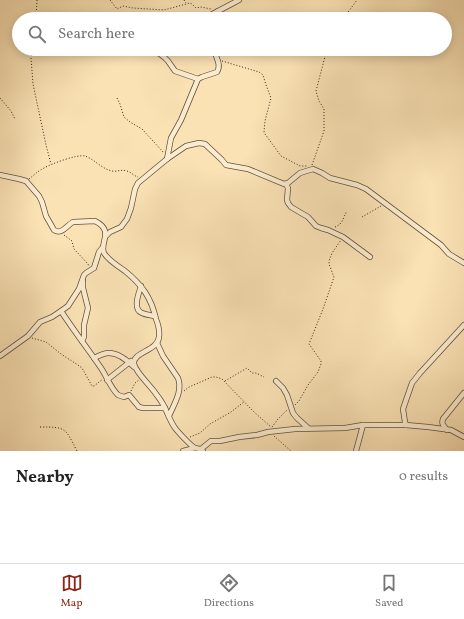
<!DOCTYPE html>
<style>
:root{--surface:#fff;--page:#f6f6f6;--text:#222;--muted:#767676;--line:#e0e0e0;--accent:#8f2418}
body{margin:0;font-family:Vollkorn,serif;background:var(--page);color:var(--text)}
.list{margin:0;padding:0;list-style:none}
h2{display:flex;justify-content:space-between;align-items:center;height:52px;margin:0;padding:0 16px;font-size:17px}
h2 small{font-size:13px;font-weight:400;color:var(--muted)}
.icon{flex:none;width:22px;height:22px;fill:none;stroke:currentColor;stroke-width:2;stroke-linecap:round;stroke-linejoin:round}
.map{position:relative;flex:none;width:464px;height:451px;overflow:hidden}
.search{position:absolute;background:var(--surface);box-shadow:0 2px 10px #0003;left:12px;right:12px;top:12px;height:44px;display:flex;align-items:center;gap:10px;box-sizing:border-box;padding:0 14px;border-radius:22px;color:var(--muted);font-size:15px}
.sheet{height:112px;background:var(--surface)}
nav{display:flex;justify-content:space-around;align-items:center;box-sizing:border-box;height:56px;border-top:1px solid var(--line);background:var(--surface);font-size:11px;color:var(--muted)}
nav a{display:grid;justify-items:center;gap:2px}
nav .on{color:var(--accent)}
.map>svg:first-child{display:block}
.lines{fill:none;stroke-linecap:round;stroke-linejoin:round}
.minor-casing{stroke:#62523e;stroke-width:6}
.path{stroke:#2f2216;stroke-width:1;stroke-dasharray:1 2;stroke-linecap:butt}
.minor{stroke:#fceccf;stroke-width:4.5}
</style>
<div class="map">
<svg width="464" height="451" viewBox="0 0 464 451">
<rect width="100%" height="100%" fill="#fae2b5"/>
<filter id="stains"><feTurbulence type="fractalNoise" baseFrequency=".005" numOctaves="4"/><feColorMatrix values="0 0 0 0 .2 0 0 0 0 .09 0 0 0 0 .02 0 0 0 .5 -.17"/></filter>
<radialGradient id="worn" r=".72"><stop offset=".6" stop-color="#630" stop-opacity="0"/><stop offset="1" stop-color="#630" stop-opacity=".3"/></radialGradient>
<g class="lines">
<g class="minor-casing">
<g id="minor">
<polyline points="218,11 218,19"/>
<polyline points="203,19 239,0"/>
<polyline points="144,49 148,52 153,49"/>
<polyline points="153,49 164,57 168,61 175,71 198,79"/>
<path d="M 167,159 L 171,138 L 181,120 L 198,79 L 202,77 L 217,72 C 222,64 215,57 214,49"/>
<path d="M 0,175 L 19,179 L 26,181 L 39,196 L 42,202 L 46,216 L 54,230 C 62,235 66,226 73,222 L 95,221 C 115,231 99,243 104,253 C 108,260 119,267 125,271 C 142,285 151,297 156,319 C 158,324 160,330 159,337 C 158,351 132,352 134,364 C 136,373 151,386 156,394 C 161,400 165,407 168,415 C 170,419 172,424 175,428 C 178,432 191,446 195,448 C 198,449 200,448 203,451"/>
<polyline points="286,184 288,188 287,200 288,203 291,207 308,217 316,226 321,228 328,230 343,237 370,257"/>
<polyline points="106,236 110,232 121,227 127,219 131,208 135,189 138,183 167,159 186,146 199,143 205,144 222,160 226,165 248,169 284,184 288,183 300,173 313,169 322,173 330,178 357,185 366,189 441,245 449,254 464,263"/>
<path d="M 141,286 C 139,293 132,309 142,313 C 146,315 151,315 155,316"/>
<path d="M 61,311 C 74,331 88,349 101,368 C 107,377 110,387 118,395 L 124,397 L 129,395 L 139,407 L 143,408 L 165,408"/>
<polyline points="82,341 84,337 84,325 88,308 83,288 83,281"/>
<path d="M 157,343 L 163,356 L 178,378 C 183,391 174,404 169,416"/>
<polyline points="0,356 28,336 40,322 52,317 61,311 68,306 79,289 84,275 86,273 94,268 99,252 103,247"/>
<path d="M 94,358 C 98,356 104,353 109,353 C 118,353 128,361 134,367"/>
<polyline points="107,380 131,361"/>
<polyline points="276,381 283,388 287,395 293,413 297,418 308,428"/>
<polyline points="406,425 405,422 403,409 412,383 420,373 464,325"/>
<path d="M 447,430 C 444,426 441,424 443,419 L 464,393"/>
<polyline points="201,449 211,441 220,441 239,437 257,435 268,432 295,429 345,428 363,425 406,425 428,427 451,430 464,437"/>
<polyline points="183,451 195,448"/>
<polyline points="356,451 363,425"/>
</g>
</g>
<g class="path">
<polyline points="110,0 117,9 123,6 133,8 164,10 190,3 192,4 196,8 201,7 211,9"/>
<polyline points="184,0 186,3"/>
<polyline points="36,19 37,0"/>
<polyline points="343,19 357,0"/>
<polyline points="32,49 31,58 33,84 46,145 51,164"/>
<polyline points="222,61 259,72 263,75 266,85 271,98 265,121 264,132 265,134 281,156 300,166 307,166"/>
<polyline points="0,98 11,111 15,119"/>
<polyline points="117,98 120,104 124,117 130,122 142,129 164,153"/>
<polyline points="312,165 324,131 324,109 319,101 316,91 327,49"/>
<path d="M 29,179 C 34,175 38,171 44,168 C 51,164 77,154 85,156 C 94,159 102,169 112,171 C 117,172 122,169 127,171 C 131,172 134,176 138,177"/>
<polyline points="362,217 381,206"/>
<path d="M 335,227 C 344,223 342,219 347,211"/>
<polyline points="64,235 72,241 74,249 88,264 89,267"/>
<polyline points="32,338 46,342 61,354 78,365 82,368 92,386 94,386 103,379"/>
<polyline points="225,381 247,368 252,373 256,373 264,377"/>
<polyline points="131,391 135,383 139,380"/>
<polyline points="184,391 189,387 212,377 216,377 222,379 254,412 271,427"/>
<polyline points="295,405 299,401 308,385 318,372 321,364 321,361 309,344 323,309 334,277 329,264 329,261 332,253 341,240"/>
<path d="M 40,427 C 67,427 65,428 77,451"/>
<polyline points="272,427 278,419 287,410"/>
<polyline points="274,436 291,451"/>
<polyline points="190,437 200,433 210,424 231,412 244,402"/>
</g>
<use href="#minor" class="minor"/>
</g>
<rect width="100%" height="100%" filter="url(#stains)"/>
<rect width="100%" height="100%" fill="url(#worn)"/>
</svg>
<div class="search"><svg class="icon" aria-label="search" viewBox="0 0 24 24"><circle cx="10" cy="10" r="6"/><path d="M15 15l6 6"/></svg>Search here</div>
</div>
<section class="sheet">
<h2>Nearby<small>0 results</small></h2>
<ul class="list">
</ul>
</section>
<nav>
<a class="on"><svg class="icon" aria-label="map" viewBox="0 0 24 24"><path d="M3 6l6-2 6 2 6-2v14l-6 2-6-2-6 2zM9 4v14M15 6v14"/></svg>Map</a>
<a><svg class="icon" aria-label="directions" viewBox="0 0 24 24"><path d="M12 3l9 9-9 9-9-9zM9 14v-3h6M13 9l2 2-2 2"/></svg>Directions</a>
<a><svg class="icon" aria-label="saved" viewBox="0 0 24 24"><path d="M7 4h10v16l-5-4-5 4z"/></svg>Saved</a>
</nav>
